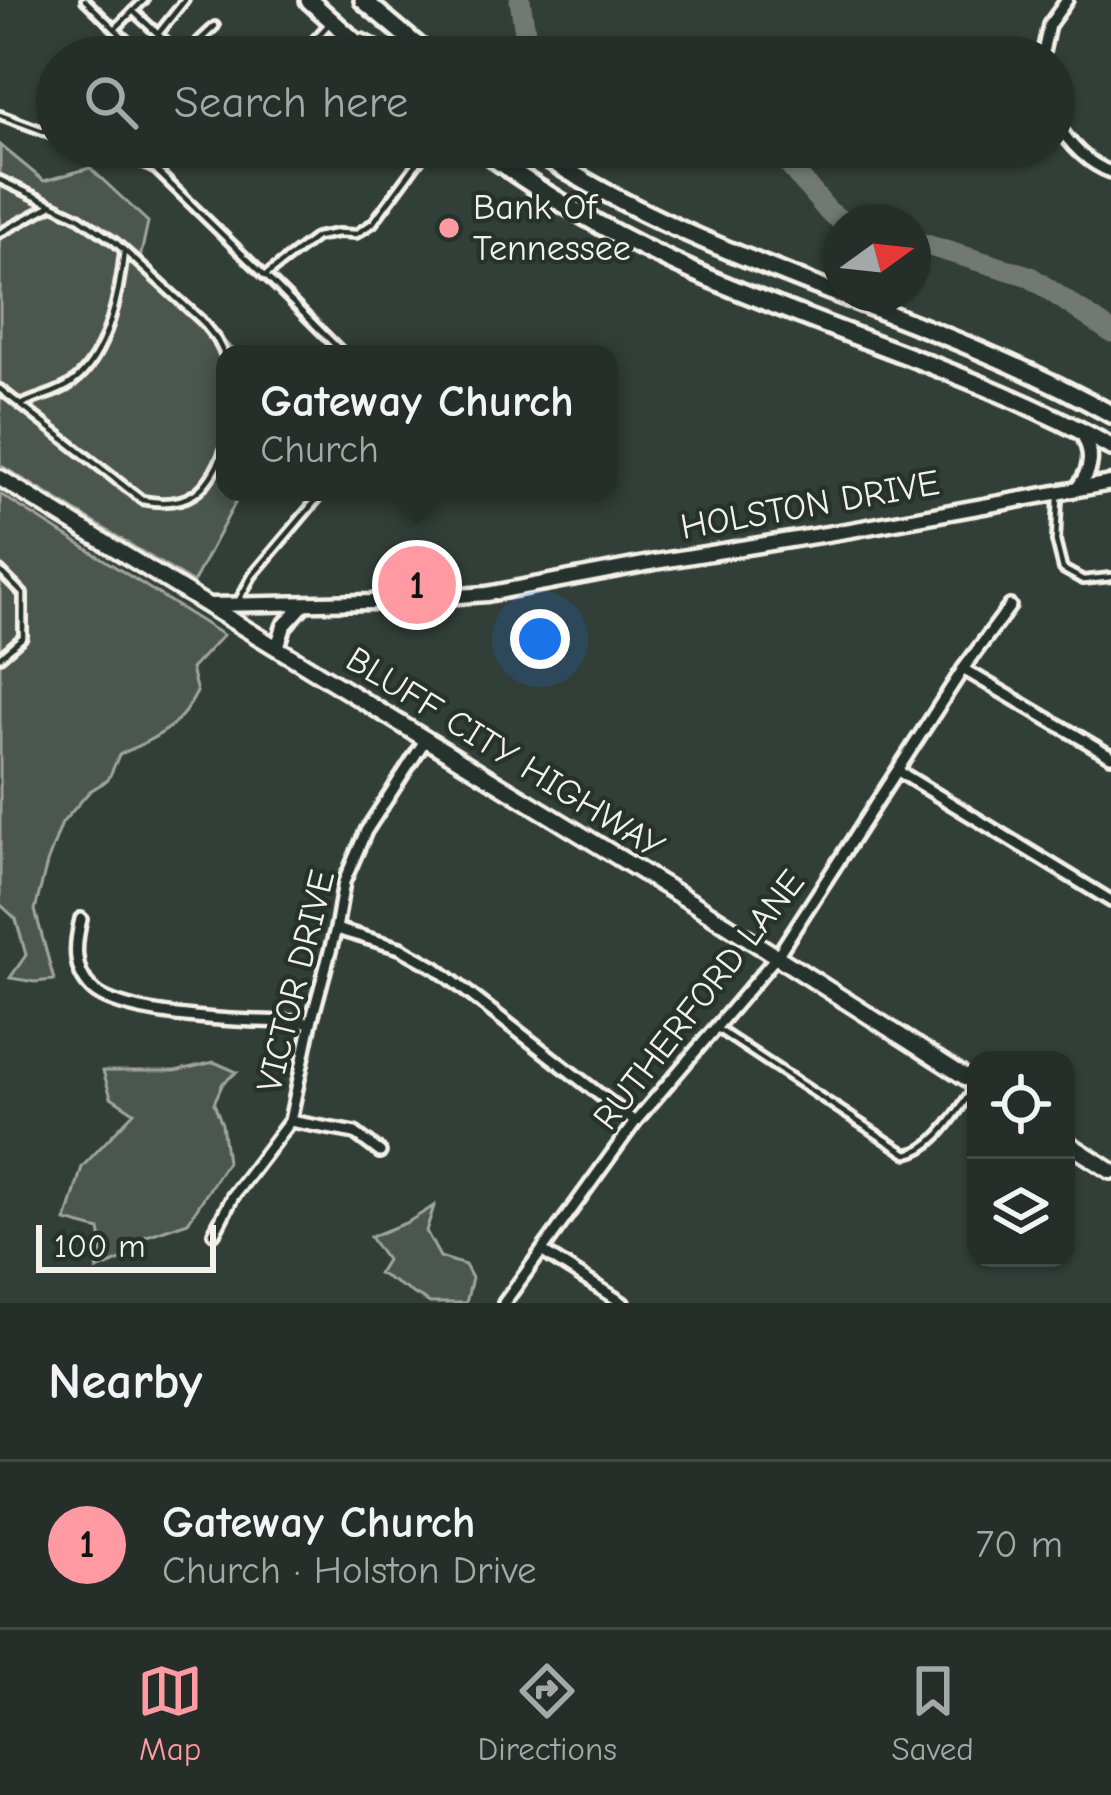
<!DOCTYPE html>
<meta charset="utf-8">
<style>
:root{--surface:#262e2a;--page:#323a36;--text:#f1f3f6;--muted:#a4a8a8;--line:#424a47;--accent:#ff9aa2}
body{margin:0;font-family:"Comic Neue",sans-serif;background:var(--page);color:var(--text)}
.controls{position:absolute;right:36px;bottom:36px;display:grid;overflow:hidden;border-radius:24px;box-shadow:0 3px 9px #0004}
.controls button{width:108px;height:108px;display:grid;place-items:center;padding:0;border:0;border-bottom:3px solid var(--line);background:var(--surface);color:var(--text);font:60px sans-serif}
.compass{position:absolute;left:823px;top:204px;width:108px;height:108px;border-radius:50%;background:var(--surface);box-shadow:0 3px 9px #0004;rotate:75deg}
.scale{position:absolute;left:36px;bottom:30px;width:180px;box-sizing:border-box;padding-left:12px;border:6px solid #f4f1e8;border-top:0;font-size:33px;line-height:42px;white-space:nowrap;color:#f4f1e8;-webkit-text-stroke:9px #26332d;paint-order:stroke}
.you{position:absolute;left:540px;top:639px;width:42px;height:42px;margin:-30px;border:9px solid #fff;border-radius:50%;background:#1a73e8;box-shadow:0 0 0 18px #1a73e833}
.badge{display:grid;place-items:center;width:78px;height:78px;border-radius:50%;background:var(--accent);color:#111;font-size:39px;font-weight:700}
.pin{position:absolute;translate:-50% -50%;border:6px solid #fff;box-shadow:0 3px 12px #0006}
.popup{position:absolute;left:216px;top:345px;width:402px;height:156px;box-sizing:border-box;display:grid;place-content:center;border-radius:24px;background:var(--surface);filter:drop-shadow(0 3px 9px #0005);font-size:39px;white-space:nowrap;color:var(--muted)}
.popup b{font-size:45px;color:var(--text)}
.popup::after{content:'';position:absolute;left:50%;top:100%;margin-left:-24px;border:24px solid transparent;border-top-color:var(--surface)}
.list{margin:0;padding:0;list-style:none}
h2{display:flex;justify-content:space-between;align-items:center;height:156px;margin:0;padding:0 48px;font-size:51px}
h2 small{font-size:39px;font-weight:400;color:var(--muted)}
.list li{display:grid;grid-template-columns:78px 1fr auto;gap:36px;align-items:center;box-sizing:border-box;height:168px;padding:0 48px;border-top:3px solid var(--line)}
.list b{display:block;font-size:45px;white-space:nowrap}
.list p{margin:0;font-size:39px;white-space:nowrap;color:var(--muted)}
.list em{font-size:39px;font-style:normal;color:var(--muted)}
.icon{flex:none;width:66px;height:66px;fill:none;stroke:currentColor;stroke-width:2;stroke-linecap:round;stroke-linejoin:round}
.map{position:relative;flex:none;width:1111px;height:1303px;overflow:hidden}
.search{position:absolute;background:var(--surface);box-shadow:0 3px 9px #0004;left:36px;right:36px;top:36px;height:132px;display:flex;align-items:center;gap:30px;box-sizing:border-box;padding:0 42px;border-radius:66px;color:var(--muted);font-size:45px}
.sheet{height:324px;background:var(--surface)}
nav{display:flex;justify-content:space-around;align-items:center;box-sizing:border-box;height:168px;border-top:3px solid var(--line);background:var(--surface);font-size:33px;color:var(--muted)}
nav a{display:grid;justify-items:center;gap:6px}
nav .on{color:var(--accent)}
.map>svg:first-child{display:block}
.green{fill:#4c564f;stroke:#a0a49c;stroke-width:3}
.lines{fill:none;stroke-linecap:round;stroke-linejoin:round}
.river{stroke:#727972;stroke-width:21}
.service-casing{stroke:#f4f1e8;stroke-width:14}
.minor-casing{stroke:#f4f1e8;stroke-width:18}
.tertiary-casing{stroke:#f4f1e8;stroke-width:21}
.secondary-casing{stroke:#f4f1e8;stroke-width:22}
.trunk-casing{stroke:#f4f1e8;stroke-width:24}
.service{stroke:#26332d;stroke-width:4.5}
.minor{stroke:#26332d;stroke-width:9}
.tertiary{stroke:#26332d;stroke-width:12}
.secondary{stroke:#26332d;stroke-width:14}
.trunk{stroke:#26332d;stroke-width:15}
.poi-dot{fill:#ff9aa2;stroke:#26332d;stroke-width:4.5}
.labels{text-anchor:middle;dominant-baseline:central;stroke-width:9;stroke-linejoin:round;paint-order:stroke}
.poi-label{font-size:36px;fill:#f4f1e8;stroke:#26332d;text-anchor:start}
.street-label{font-size:36px;fill:#f4f1e8;stroke:#26332d}
</style>
<div class="map">
<svg width="1111" height="1303" viewBox="0 0 1111 1303">
<rect width="100%" height="100%" fill="#323e38"/>
<filter id="ink" filterUnits="userSpaceOnUse"><feTurbulence type="fractalNoise" baseFrequency=".00833" numOctaves="2"/><feDisplacementMap in="SourceGraphic" scale="24" xChannelSelector="R" yChannelSelector="G"/><feConvolveMatrix kernelMatrix="1 2 1 2 8 2 1 2 1" color-interpolation-filters="sRGB"/></filter>
<g filter="url(#ink)">
<g class="green">
<polygon points="0,145 44,181 90,168 148,222 140,259 237,354 225,354 225,492 241,492 193,583 0,465"/>
<path d="M 0,494 L 223,635 L 191,669 L 197,692 C 179,729 155,738 119,755 L 108,780 L 90,791 L 62,823 L 47,863 L 35,910 L 54,980 L 35,982 L 10,978 L 26,955 L 16,919 L 0,904 Z"/>
<polygon points="214,1062 237,1072 223,1083 214,1103 222,1124 227,1162 188,1222 138,1239 128,1257 97,1270 103,1247 100,1230 66,1221 82,1167 134,1112 111,1097 103,1071 175,1071"/>
<polygon points="434,1206 426,1231 440,1257 465,1265 472,1278 466,1303 430,1303 378,1273 386,1260 370,1237 408,1222"/>
</g>
<g class="lines">
<g class="river">
<polyline points="520,0 529,57"/>
<polyline points="774,147 828,211 843,222"/>
<polyline points="913,241 1029,276 1111,332"/>
</g>
<g class="service-casing">
<g id="service">
<polyline points="85,0 115,29"/>
<polyline points="185,0 158,34 182,57 215,26"/>
<polyline points="133,11 144,0"/>
<polyline points="144,57 115,29 133,11 158,34"/>
<polyline points="233,57 239,51"/>
<polyline points="325,57 311,44 328,25"/>
<polyline points="0,115 57,136"/>
<polyline points="110,147 156,170 265,276 316,237 338,233 356,234 373,223 429,147"/>
<polyline points="157,169 167,147"/>
<polyline points="0,180 77,216 115,242 201,320 217,340 225,356"/>
<polyline points="0,233 52,205"/>
<polyline points="267,277 344,354"/>
<path d="M 0,389 L 142,500 C 189,509 208,491 225,448"/>
<path d="M 21,405 C 38,396 58,394 73,382 C 108,356 120,291 124,251"/>
<polyline points="1058,498 1056,541 1063,569 1083,580 1111,577"/>
<polyline points="0,571 23,594 23,637 0,657"/>
<polyline points="239,600 252,576 323,492"/>
<path d="M 716,1028 L 907,1154 C 937,1149 958,1109 976,1085"/>
</g>
</g>
<g class="minor-casing">
<g id="minor">
<polyline points="362,40 395,57"/>
<polyline points="1042,57 1049,25 1067,0"/>
<path d="M 1054,119 C 1067,141 1086,163 1111,172"/>
<polyline points="963,669 1111,756"/>
<polyline points="898,771 1111,901"/>
<path d="M 81,919 C 75,944 72,969 92,989 C 123,1020 266,1022 311,1022"/>
<polyline points="336,929 400,948 436,968 635,1122"/>
<polyline points="290,1121 355,1133 380,1152"/>
<polyline points="214,1233 233,1196 290,1121 311,1022 336,929 344,882 366,831 426,739"/>
<polyline points="543,1252 623,1303"/>
<polyline points="504,1303 635,1122 777,956 963,669 1010,606"/>
</g>
</g>
<g class="tertiary-casing">
<g id="tertiary">
<path d="M 1078,488 C 1093,468 1094,453 1081,431"/>
<polyline points="208,605 371,602 487,594 655,562 851,530 1111,483"/>
<polyline points="277,648 284,626 304,604"/>
</g>
</g>
<g class="secondary-casing">
<g id="secondary">
<polyline points="0,478 696,905 976,1084"/>
<polyline points="1066,1142 1111,1171"/>
</g>
</g>
<g class="trunk-casing">
<g id="trunk">
<polyline points="309,0 372,57"/>
<polyline points="363,0 431,57"/>
<path d="M 478,147 C 546,197 622,240 699,274 C 836,334 980,374 1111,447"/>
<path d="M 530,147 C 710,268 924,309 1111,414"/>
</g>
</g>
<use href="#service" class="service"/>
<use href="#minor" class="minor"/>
<use href="#tertiary" class="tertiary"/>
<use href="#secondary" class="secondary"/>
<use href="#trunk" class="trunk"/>
</g>
</g>
<circle class="poi-dot" cx="449" cy="228" r="12"/>
<g class="labels">
<g class="poi-label">
<text x="473" y="207">Bank Of<tspan x="473" dy="41">Tennessee</tspan></text>
</g>
<g class="street-label">
<text transform="translate(810 505) rotate(-10)">HOLSTON DRIVE</text>
<text transform="translate(505 753) rotate(32)">BLUFF CITY HIGHWAY</text>
<text transform="translate(296 981) rotate(-76)">VICTOR DRIVE</text>
<text transform="translate(699 1000) rotate(-52)">RUTHERFORD LANE</text>
</g>
</g>
</svg>
<div class="controls">
<button><svg class="icon" aria-label="locate" viewBox="0 0 24 24"><circle cx="12" cy="12" r="6"/><path d="M12 2v4M12 18v4M2 12h4M18 12h4"/></svg></button>
<button><svg class="icon" aria-label="layers" viewBox="0 0 24 24"><path d="M12 4l9 5-9 5-9-5zM3 14l9 5 9-5"/></svg></button>
</div>
<svg class="compass" viewBox="-18 -18 36 36"><path d="M0-13l5 13h-10z" fill="#e53935"/><path d="M0 13l5-13h-10z" fill="#a4a8a8"/></svg>
<div class="scale">100 m</div>
<div class="you"></div>
<div class="pin badge" style="left:417px;top:585px">1</div>
<div class="popup"><b>Gateway Church</b>Church</div>
<div class="search"><svg class="icon" aria-label="search" viewBox="0 0 24 24"><circle cx="10" cy="10" r="6"/><path d="M15 15l6 6"/></svg>Search here</div>
</div>
<section class="sheet">
<h2>Nearby<small></small></h2>
<ul class="list">
<li><span class="badge">1</span><div><b>Gateway Church</b><p>Church · Holston Drive</p></div><em>70 m</em></li>
</ul>
</section>
<nav>
<a class="on"><svg class="icon" aria-label="map" viewBox="0 0 24 24"><path d="M3 6l6-2 6 2 6-2v14l-6 2-6-2-6 2zM9 4v14M15 6v14"/></svg>Map</a>
<a><svg class="icon" aria-label="directions" viewBox="0 0 24 24"><path d="M12 3l9 9-9 9-9-9zM9 14v-3h6M13 9l2 2-2 2"/></svg>Directions</a>
<a><svg class="icon" aria-label="saved" viewBox="0 0 24 24"><path d="M7 4h10v16l-5-4-5 4z"/></svg>Saved</a>
</nav>
